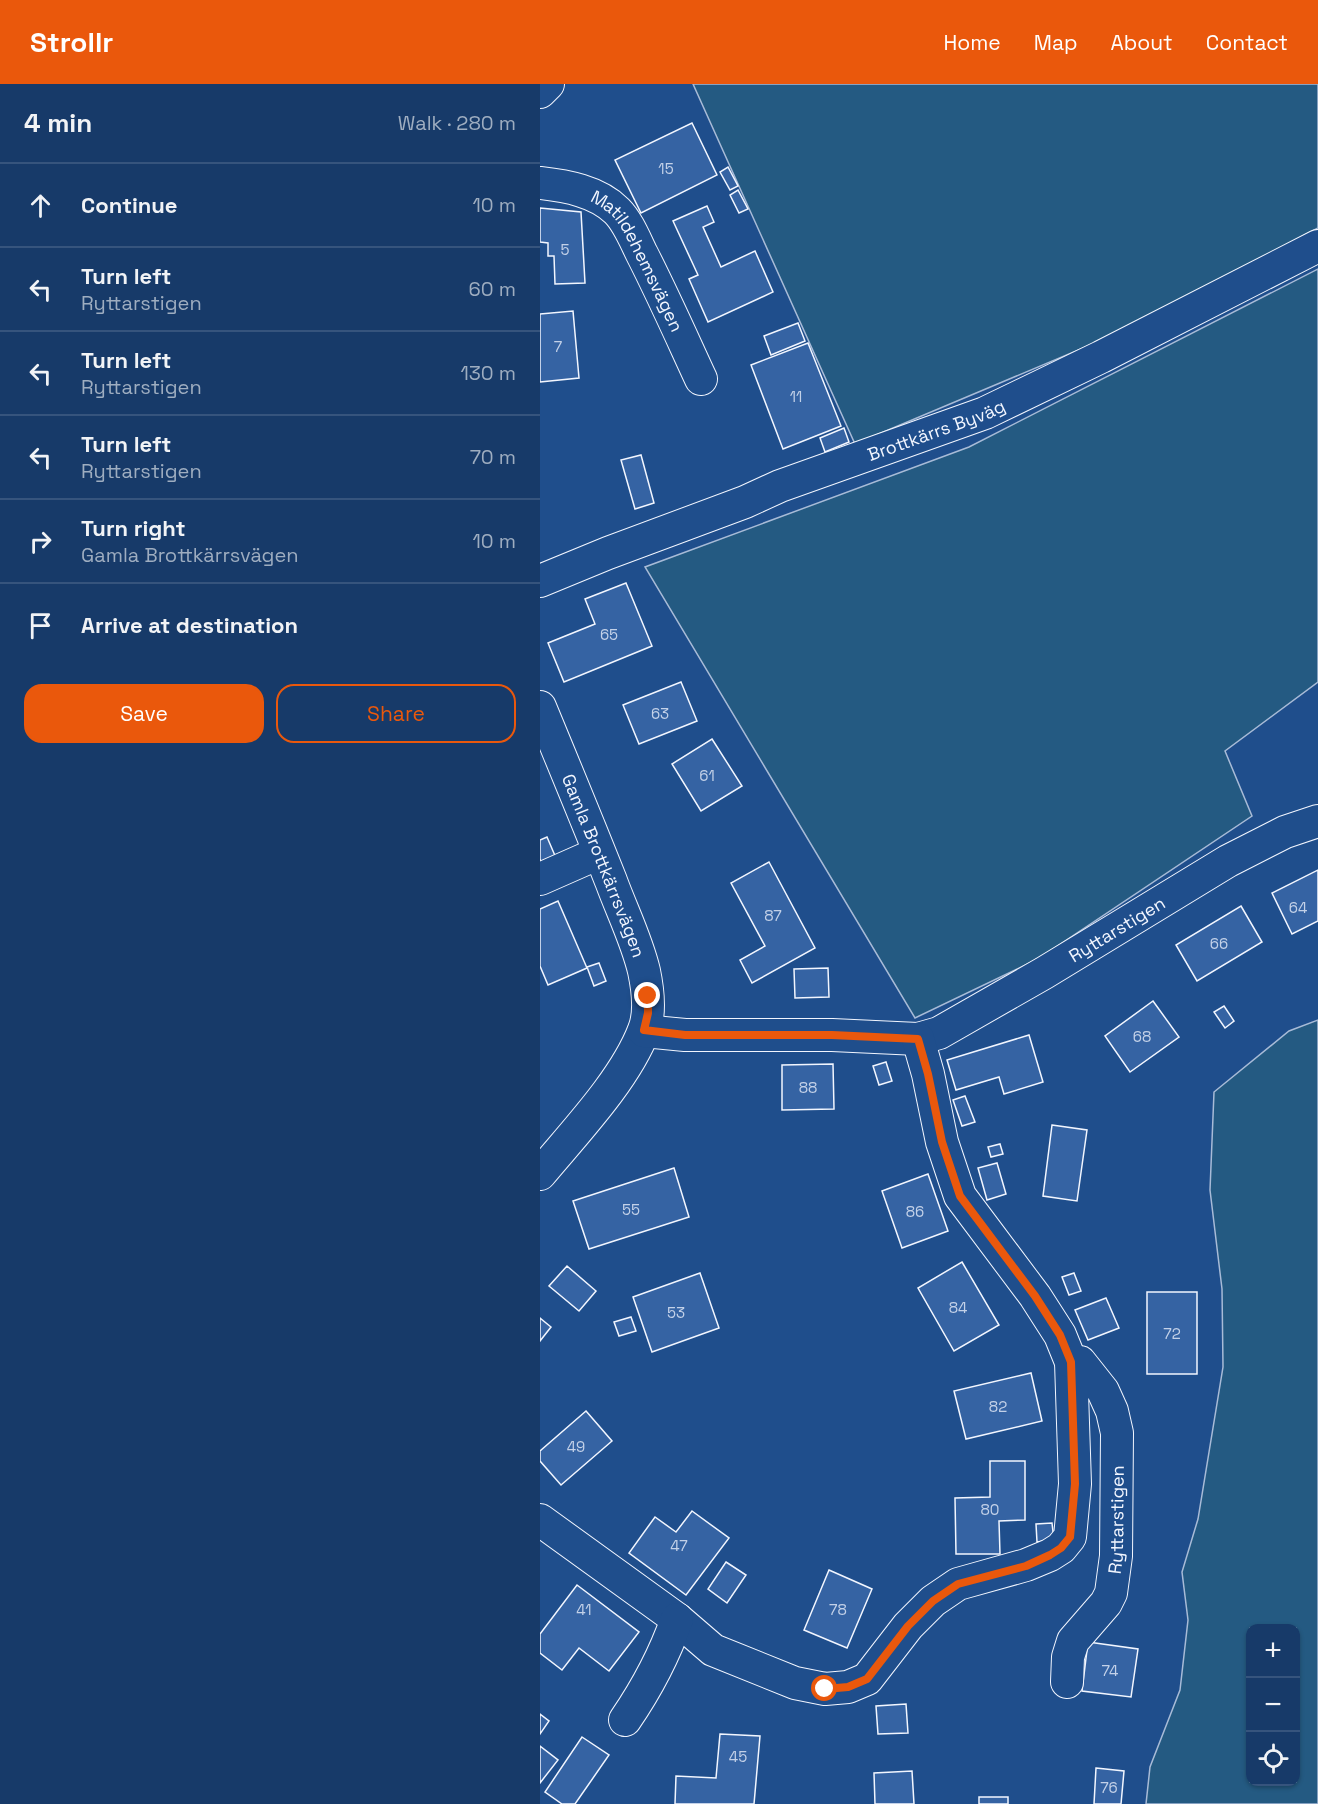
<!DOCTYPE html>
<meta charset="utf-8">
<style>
:root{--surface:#173a69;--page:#244571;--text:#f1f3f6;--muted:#9eadc0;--line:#36547d;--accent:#ea580c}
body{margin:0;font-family:"Space Grotesk",sans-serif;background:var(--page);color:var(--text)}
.controls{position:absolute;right:18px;bottom:18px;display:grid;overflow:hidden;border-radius:12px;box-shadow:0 2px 4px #0004}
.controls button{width:54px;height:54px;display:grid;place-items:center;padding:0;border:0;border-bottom:2px solid var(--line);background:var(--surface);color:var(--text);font:30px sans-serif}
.stop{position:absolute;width:18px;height:18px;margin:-14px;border:4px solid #ea580c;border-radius:50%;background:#fff}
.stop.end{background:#ea580c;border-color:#fff;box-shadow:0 2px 6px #0008}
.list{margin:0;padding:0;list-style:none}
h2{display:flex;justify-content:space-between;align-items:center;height:78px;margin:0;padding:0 24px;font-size:26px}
h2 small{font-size:20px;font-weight:400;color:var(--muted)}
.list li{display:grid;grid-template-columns:39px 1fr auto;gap:18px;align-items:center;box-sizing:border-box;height:84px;padding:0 24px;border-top:2px solid var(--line)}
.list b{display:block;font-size:22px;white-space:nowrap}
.list p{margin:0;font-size:20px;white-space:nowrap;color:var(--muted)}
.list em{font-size:20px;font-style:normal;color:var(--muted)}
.actions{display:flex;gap:12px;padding:18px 24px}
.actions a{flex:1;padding:14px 0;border:2px solid var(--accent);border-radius:18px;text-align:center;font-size:21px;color:var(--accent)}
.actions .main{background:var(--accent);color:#fff}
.icon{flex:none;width:33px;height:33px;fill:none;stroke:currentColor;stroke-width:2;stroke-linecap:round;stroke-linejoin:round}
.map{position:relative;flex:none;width:778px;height:1720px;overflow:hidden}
header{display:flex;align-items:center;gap:36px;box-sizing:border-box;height:84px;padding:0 30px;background:var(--accent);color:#fff}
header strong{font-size:28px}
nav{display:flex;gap:33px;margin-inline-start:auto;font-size:21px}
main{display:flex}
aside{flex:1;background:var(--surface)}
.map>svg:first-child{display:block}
.green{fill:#245a82;stroke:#a8bbd7;stroke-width:1.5;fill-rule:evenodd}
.building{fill:#3563a3;stroke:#f2f6ff;stroke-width:1.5}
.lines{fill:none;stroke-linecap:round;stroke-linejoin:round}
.minor-casing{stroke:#f2f6ff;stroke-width:34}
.minor{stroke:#1f4e8c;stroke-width:32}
.route{stroke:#ea580c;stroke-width:8}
.labels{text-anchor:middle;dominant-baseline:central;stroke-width:4.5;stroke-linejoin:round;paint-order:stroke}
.number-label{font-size:15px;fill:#c3d1e8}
.street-label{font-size:18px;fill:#f2f6ff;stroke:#1f4e8c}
</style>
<header>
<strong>Strollr</strong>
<nav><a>Home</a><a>Map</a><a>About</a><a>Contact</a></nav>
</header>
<main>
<aside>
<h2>4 min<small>Walk · 280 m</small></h2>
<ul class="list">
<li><svg class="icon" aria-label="ahead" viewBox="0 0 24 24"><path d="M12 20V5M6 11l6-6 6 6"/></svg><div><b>Continue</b></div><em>10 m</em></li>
<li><svg class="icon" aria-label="left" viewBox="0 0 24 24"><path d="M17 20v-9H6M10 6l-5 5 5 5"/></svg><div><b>Turn left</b><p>Ryttarstigen</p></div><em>60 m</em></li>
<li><svg class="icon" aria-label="left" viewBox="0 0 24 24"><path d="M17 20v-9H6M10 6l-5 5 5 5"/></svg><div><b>Turn left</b><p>Ryttarstigen</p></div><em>130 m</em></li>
<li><svg class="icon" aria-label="left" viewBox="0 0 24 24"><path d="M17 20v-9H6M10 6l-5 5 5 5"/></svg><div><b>Turn left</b><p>Ryttarstigen</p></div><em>70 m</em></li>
<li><svg class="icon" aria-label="right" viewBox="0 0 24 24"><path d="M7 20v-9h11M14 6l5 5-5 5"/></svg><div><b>Turn right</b><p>Gamla Brottkärrsvägen</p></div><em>10 m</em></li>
<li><svg class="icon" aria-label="arrive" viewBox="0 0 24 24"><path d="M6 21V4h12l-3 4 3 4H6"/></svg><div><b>Arrive at destination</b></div></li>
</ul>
<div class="actions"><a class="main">Save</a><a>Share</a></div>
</aside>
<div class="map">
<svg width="778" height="1720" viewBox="0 0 778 1720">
<rect width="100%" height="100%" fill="#1f4e8c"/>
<g class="green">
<polygon points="153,0 778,0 778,144 586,246 315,360"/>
<polygon points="778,185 778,598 685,667 712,732 498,875 375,934 105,483 429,363"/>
<path d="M 778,936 L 778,1720 L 606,1720 L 610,1683 L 640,1606 L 648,1536 L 642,1488 L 658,1435 L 683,1283 L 682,1205 L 670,1106 L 674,1008 L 749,947 ZM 710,1544 L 756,1544 L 756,1698 L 710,1698 Z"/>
</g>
<g class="building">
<polygon points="152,39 177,91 101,129 75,76"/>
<polygon points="188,83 198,102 190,106 180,88"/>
<polygon points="198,106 208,125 199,129 190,111"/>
<polygon points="167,122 174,138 163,143 181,183 215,167 233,208 168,238 149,195 158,191 133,137"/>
<polygon points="0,124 41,128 45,199 15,200 14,172 8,172 8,159 0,158"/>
<polygon points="33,227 39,294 0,298 0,230"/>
<polygon points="258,239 265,257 231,271 224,252"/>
<polygon points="268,259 301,342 243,365 211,281"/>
<polygon points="304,344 309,358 285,368 280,354"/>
<polygon points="101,371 114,419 95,425 81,376"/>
<polygon points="86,499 112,562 24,598 8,559 55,540 45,515"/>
<polygon points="141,598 157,637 99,660 83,621"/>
<polygon points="172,655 202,702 161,727 132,680"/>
<polygon points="7,753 16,774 2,780 0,775 0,756"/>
<polygon points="229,778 275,864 212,899 200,876 225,862 191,799"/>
<polygon points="778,786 778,837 752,850 732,809"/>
<polygon points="18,817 47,884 8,901 0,882 0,825"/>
<polygon points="701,822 722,858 657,897 636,861"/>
<polygon points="59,879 66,897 54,902 47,883"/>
<polygon points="288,884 289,913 255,914 254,885"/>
<polygon points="613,917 639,953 590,988 565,952"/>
<polygon points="684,922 694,937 685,944 674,928"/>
<polygon points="489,951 503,998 464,1010 459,993 416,1006 407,976"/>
<polygon points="346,978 352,997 339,1001 333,982"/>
<polygon points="293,980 294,1025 242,1026 242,981"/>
<polygon points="425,1012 435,1038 422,1042 413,1016"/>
<polygon points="512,1041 547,1046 537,1117 503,1112"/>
<polygon points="460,1060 463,1070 451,1073 448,1063"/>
<polygon points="457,1079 466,1110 447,1116 438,1084"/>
<polygon points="134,1084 149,1133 49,1165 33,1117"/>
<polygon points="388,1090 408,1147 362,1164 342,1107"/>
<polygon points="422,1178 459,1241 414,1267 378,1204"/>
<polygon points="27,1182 56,1207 39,1227 9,1202"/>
<polygon points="160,1189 179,1244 112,1268 93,1213"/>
<polygon points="534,1189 541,1207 529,1211 522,1193"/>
<rect x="607" y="1208" width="50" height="82"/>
<polygon points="566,1214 579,1244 548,1256 535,1226"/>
<polygon points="91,1233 96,1247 79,1252 74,1238"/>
<polygon points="0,1234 11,1243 0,1257"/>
<polygon points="491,1289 502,1337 426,1355 414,1307"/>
<polygon points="46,1327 72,1357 21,1401 0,1377 0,1367"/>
<polygon points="450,1377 485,1377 485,1436 459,1437 460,1470 416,1470 415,1414 450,1413"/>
<polygon points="152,1427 189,1454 146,1511 89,1469 115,1433 136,1448"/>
<polygon points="512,1439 514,1456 497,1458 496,1440"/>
<polygon points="186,1478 206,1491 187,1519 168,1505"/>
<polygon points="289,1486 332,1505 307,1564 264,1546"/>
<polygon points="37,1501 99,1548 69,1587 39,1564 22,1586 0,1569 0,1550"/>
<polygon points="548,1558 598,1565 591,1613 542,1607"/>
<polygon points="366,1620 368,1649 338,1650 336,1622"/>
<polygon points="0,1630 9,1637 0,1650"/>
<polygon points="180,1650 220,1652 214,1720 135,1720 136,1692 176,1694"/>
<polygon points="42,1653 69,1671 35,1720 22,1720 5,1708"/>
<polygon points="0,1662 18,1676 0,1699"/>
<polygon points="556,1684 584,1687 581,1720 554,1720"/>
<polygon points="372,1687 374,1720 335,1720 334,1689"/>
<rect x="439" y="1713" width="29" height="7"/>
</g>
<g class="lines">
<g class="minor-casing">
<g id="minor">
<polyline points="0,8 8,0"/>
<path id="s1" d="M 0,99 C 26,102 57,107 77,127 C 88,138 95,156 102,170 C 123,211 142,254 161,295"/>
<path id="s2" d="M 0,497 L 68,469 L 205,418 L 240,402 L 445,329 L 561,273 L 778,162"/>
<path id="s3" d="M 0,623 C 24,681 48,739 71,797 C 82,827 97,857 104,887 C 108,906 111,928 104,946 C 85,996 34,1049 0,1090"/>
<polyline points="0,795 59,769"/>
<path id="s4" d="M 104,947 L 145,951 L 292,951 L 378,955 L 399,949 L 504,889 L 688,777 L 745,748 L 778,737"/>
<polyline points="0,1436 137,1535 173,1566 255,1599 285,1605 308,1603 327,1595 368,1542 393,1517 418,1500 486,1481 510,1471 521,1464 530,1453 535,1400 531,1278 520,1251 495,1212 420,1112 402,1058 388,990 378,955"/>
<path id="s5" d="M 527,1598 L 528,1573 L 533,1557 L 566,1519 L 571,1509 L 576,1472 L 577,1349 L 572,1327 L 563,1307 L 540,1278 L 531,1278"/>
<path d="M 85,1636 C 107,1604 124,1572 137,1535"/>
</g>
</g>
<use href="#minor" class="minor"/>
</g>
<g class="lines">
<polyline class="route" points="108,912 108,929 104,946 145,951 292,951 378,955 388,990 402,1058 420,1112 495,1212 520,1251 531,1278 535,1400 530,1453 521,1464 510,1471 486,1482 418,1500 393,1517 368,1542 327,1595 308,1603 285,1605"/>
</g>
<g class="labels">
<g class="number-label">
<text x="126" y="84">15</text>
<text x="25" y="165">5</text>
<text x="18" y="262">7</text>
<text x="256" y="312">11</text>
<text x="69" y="550">65</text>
<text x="120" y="629">63</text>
<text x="167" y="691">61</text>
<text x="758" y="823">64</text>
<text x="233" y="831">87</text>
<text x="679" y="859">66</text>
<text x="602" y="952">68</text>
<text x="268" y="1003">88</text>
<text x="91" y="1125">55</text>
<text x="375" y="1127">86</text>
<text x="418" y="1223">84</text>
<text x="136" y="1228">53</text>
<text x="632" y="1249">72</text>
<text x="458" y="1322">82</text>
<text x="36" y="1362">49</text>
<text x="450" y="1425">80</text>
<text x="139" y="1461">47</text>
<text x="44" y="1525">41</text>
<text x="298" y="1525">78</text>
<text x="570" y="1586">74</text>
<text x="198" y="1672">45</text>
<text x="569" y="1703">76</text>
</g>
<g class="street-label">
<text stroke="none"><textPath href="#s1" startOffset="136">Matildehemsvägen</textPath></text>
<text stroke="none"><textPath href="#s2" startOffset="424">Brottkärrs Byväg</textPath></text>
<text stroke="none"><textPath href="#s3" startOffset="171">Gamla Brottkärrsvägen</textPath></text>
<text stroke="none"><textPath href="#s4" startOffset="502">Ryttarstigen</textPath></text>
<text stroke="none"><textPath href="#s5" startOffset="177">Ryttarstigen</textPath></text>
</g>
</g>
</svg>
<div class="controls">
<button>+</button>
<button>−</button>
<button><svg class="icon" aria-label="locate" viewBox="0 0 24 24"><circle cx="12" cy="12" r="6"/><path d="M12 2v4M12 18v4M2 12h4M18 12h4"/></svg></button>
</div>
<div class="stop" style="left:285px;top:1605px"></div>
<div class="stop end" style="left:108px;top:912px"></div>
</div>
</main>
